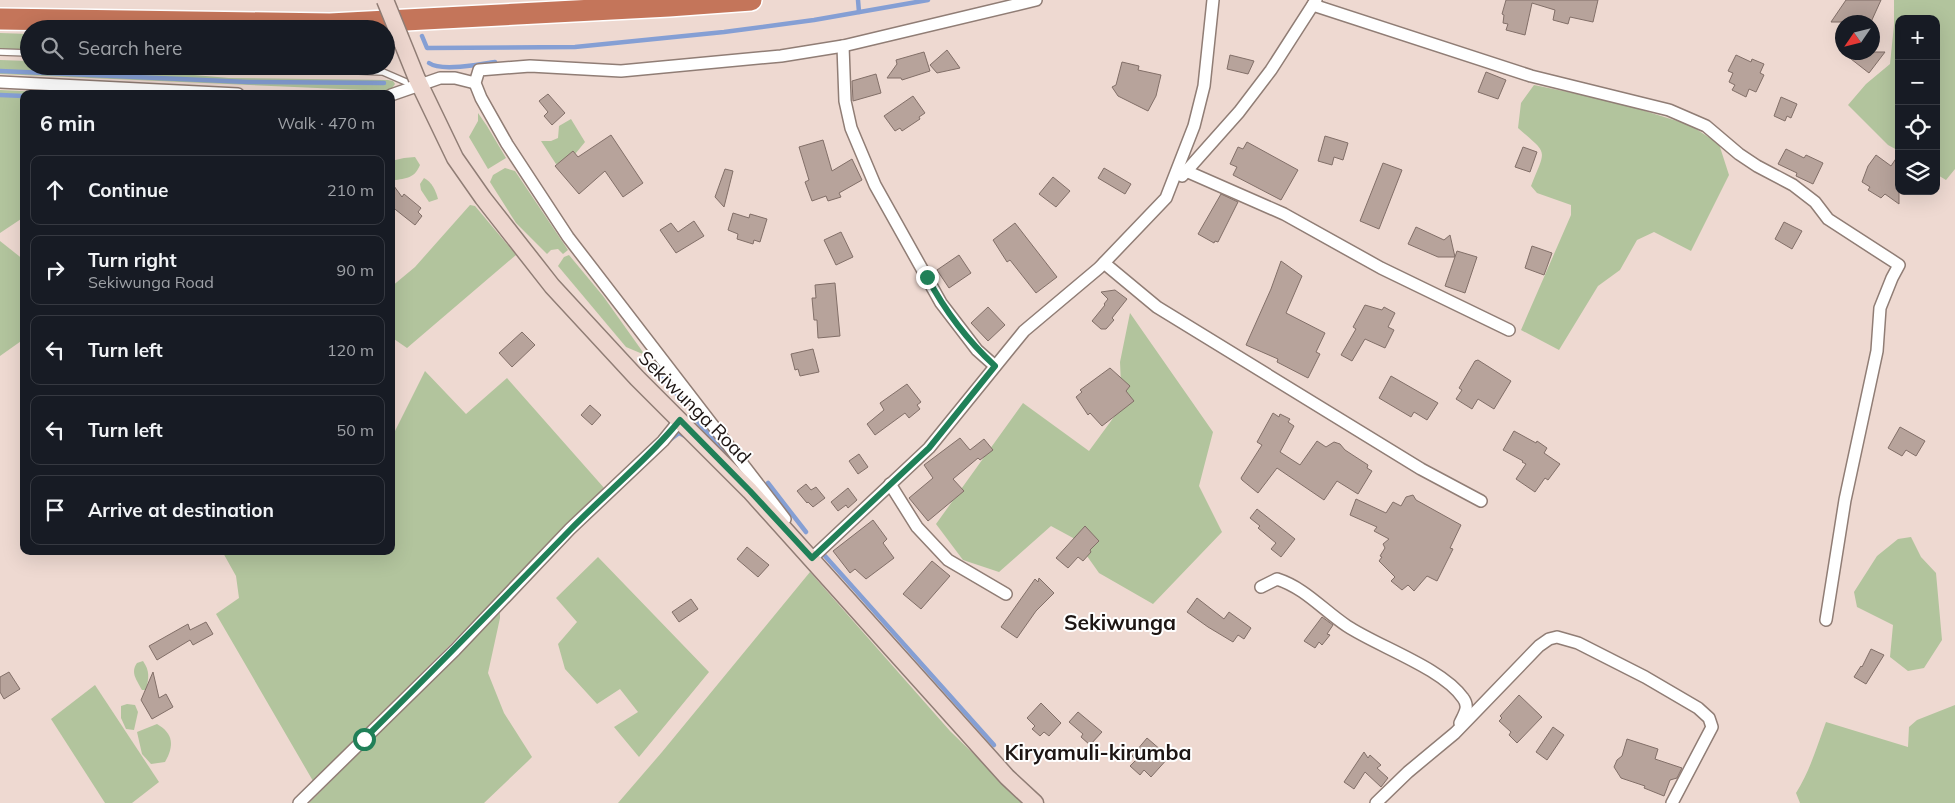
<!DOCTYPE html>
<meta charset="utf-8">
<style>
:root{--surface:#171b24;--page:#242831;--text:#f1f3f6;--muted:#9ea1a6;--line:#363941}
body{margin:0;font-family:Mulish,sans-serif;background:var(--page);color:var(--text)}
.controls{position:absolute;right:15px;top:15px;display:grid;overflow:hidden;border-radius:10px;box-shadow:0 5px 20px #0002}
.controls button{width:45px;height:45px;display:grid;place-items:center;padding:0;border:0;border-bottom:1px solid var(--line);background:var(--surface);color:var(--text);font:25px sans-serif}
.compass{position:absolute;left:1835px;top:15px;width:45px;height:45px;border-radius:50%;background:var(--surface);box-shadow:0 5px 20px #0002;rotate:235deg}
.stop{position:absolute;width:15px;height:15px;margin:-11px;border:4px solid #208058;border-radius:50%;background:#fff}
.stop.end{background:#208058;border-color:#fff;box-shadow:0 1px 5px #0008}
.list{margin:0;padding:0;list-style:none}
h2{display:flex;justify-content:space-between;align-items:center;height:65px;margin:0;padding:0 20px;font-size:21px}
h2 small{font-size:16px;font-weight:400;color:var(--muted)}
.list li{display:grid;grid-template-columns:32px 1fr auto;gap:15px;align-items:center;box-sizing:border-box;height:70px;margin:0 10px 10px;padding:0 10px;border:1px solid var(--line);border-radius:10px}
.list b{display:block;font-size:19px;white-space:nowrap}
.list p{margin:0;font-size:16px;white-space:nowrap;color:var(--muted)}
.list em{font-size:16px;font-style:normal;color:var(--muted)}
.icon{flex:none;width:28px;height:28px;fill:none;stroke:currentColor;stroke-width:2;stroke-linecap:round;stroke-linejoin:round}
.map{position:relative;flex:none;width:1955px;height:803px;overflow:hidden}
.search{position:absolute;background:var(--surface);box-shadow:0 5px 20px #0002;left:20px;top:20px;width:375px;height:55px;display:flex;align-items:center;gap:12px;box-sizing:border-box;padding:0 18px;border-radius:28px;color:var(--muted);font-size:19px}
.panel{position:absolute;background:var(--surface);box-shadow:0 5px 20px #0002;left:20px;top:90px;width:375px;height:465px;border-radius:10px}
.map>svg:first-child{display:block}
.green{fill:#b2c49d}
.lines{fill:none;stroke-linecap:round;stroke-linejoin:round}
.stream{stroke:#859fd4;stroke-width:4.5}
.building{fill:#b7a39b;stroke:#826f68}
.service-casing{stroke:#907d75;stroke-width:8}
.minor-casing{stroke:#907d75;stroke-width:14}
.secondary-casing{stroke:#907d75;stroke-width:19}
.motorway-casing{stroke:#fff;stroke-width:24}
.service{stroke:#fff;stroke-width:5.5}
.minor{stroke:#fff;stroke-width:11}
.secondary{stroke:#edd6ce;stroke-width:16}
.motorway{stroke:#c4755a;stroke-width:21}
.secondary-bridge-casing{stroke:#907d75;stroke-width:19;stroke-linecap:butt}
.secondary-bridge{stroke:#edd6ce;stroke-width:16}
.route{stroke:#208058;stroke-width:6}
.labels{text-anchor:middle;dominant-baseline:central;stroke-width:4;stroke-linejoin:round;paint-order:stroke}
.street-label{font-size:19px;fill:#1d1513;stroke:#fff}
.quarter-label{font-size:21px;font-weight:bold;fill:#1d1513;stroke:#fff}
</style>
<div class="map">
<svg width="1955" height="803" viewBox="0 0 1955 803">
<rect width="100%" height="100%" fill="#eed9d1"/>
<g class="green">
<polygon points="1894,0 1955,0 1955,169 1946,180 1936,174 1936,19 1899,19 1899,151 1888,145 1848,105 1866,84 1890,64 1894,25"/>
<polygon points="0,33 29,34 29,51 0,49"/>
<polygon points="0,60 29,61 29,66 89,66 229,78 388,80 393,81 395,84 392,88 386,91 0,74"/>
<path d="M 1534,85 L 1616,102 L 1690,125 L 1719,144 L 1729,175 L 1691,251 L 1654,232 L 1637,240 L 1620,270 L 1598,286 L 1559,350 L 1521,330 L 1571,215 L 1571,205 L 1537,193 L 1531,186 C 1546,148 1549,155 1518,128 L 1521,103 Z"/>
<polygon points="0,90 91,94 24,94 24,217 0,233"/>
<polygon points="478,113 487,126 506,158 488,169 469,137 478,121"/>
<polygon points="571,119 585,142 571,159 556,164 541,141 551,141 558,138 559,126"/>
<path d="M 415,157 L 420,165 C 414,180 404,178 391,181 L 391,161 L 404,158 Z"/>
<polygon points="505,168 515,171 568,250 563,254 558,249 551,250 547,254 516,223 490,182 493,175"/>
<path d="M 424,178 C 432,182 436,191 438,199 L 429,202 L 421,190 L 420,184 Z"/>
<polygon points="470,205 475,206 516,255 407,348 391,337 391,287 415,267"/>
<polygon points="0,241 24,260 24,339 0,356"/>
<polygon points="569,255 603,296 645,355 626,347 558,266 564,257"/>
<polygon points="1130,313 1213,432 1199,486 1222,532 1153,604 1099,573 1075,539 1051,526 999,572 963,560 936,524 1023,403 1089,451 1122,406 1120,362"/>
<path d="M 425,371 L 466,414 L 507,378 L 605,489 C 509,588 410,684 313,781 L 216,614 L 239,598 L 236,576 L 222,551 L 391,551 L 391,434 L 395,431 Z"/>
<polygon points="1911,537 1921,557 1936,573 1942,640 1924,668 1908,671 1890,657 1893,625 1857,607 1854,592 1877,556 1898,539"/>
<polygon points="598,557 709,672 639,757 614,727 638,712 620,689 597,704 565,669 558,644 577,622 556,598"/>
<polygon points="810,572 950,731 1024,803 618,803 662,752"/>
<polygon points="500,612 500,618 488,673 504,713 532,757 527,762 484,803 309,803"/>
<path d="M 143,661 C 150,671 149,678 146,690 L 142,690 C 137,680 130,673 137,663 Z"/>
<polygon points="95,685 159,782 132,803 105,803 51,719"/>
<polygon points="127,704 135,705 138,712 134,730 126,729 121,718 121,706"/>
<path d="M 1955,705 L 1955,803 L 1800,803 L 1796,793 C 1810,771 1817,746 1826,722 L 1908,747 L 1909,727 L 1917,720 Z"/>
<path d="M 157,724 C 174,734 174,746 165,762 L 151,764 L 142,754 L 137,732 Z"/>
</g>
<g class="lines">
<g class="stream">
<polyline points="858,0 859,12"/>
<polyline points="422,36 427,48 575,47 724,32 814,20 928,0"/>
<path d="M 429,63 C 442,72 479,64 495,62"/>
<polyline points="0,71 248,82 384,83"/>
<polyline points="0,95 24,96"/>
<polyline points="658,371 685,404"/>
<polyline points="694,417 725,455"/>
<polyline points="671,439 679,433 685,436"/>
<polyline points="768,483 806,532"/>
<polyline points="825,556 994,745"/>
</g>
</g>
<g class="building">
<polygon points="1506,0 1598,0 1593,22 1570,17 1568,24 1553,20 1555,10 1532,3 1525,35 1506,30 1508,24 1503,23 1504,15 1502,14"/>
<polygon points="1846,0 1881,0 1871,22 1831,22"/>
<polygon points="947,50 960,68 937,73 930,65"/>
<polygon points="924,52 930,71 902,80 901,78 887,78 897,64 896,60"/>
<polygon points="1842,52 1885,52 1869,73"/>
<polygon points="1230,55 1254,61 1248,74 1227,69"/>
<polygon points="1736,55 1751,62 1752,59 1764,64 1760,73 1764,75 1756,92 1749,89 1746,97 1732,90 1735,85 1729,82 1733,73 1728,71"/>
<polygon points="1122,62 1139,66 1138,70 1161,75 1156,96 1148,111 1118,96 1112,87 1116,85"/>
<polygon points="1486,72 1506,80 1498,99 1478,92"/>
<polygon points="876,74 881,93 853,101 852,81"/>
<polygon points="548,94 565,113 552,125 544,116 548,112 539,101"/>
<polygon points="913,96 925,113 919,117 920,119 902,131 900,128 895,131 884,116"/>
<polygon points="1781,97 1797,104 1791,118 1787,116 1785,121 1774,116"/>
<polygon points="611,135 643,183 623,197 605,171 579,194 555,166 573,151 578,157"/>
<polygon points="1325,136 1348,143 1343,160 1334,157 1332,165 1318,161"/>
<polygon points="823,140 832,171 852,159 862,180 839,193 841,197 828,201 826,196 812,201 805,182 809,180 799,147"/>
<polygon points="1247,142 1298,170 1281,200 1233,175 1237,167 1230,164 1238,147 1243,149"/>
<polygon points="1523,147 1537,152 1530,172 1515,167"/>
<polygon points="1786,149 1804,158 1806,155 1823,163 1813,184 1796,176 1797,173 1778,164"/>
<polygon points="1899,154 1899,204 1885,194 1881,198 1868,190 1870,187 1862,182 1868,166 1876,155 1891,166"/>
<polygon points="1383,163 1402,170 1379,229 1360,221"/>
<polygon points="1104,168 1131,184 1125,194 1098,178"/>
<polygon points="725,169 733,171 724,207 715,197"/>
<polygon points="1053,177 1070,191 1056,207 1039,194"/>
<polygon points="391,182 402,197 404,194 421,208 418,212 422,216 415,225 391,206"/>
<polygon points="1221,194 1238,202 1218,242 1215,241 1214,243 1198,234"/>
<polygon points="733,213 749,218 750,214 767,219 760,242 754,240 753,244 737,239 738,234 728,230"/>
<polygon points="694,221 704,236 676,253 660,230 671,223 678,232"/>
<polygon points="1784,222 1802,231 1792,249 1775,239"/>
<polygon points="1015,223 1057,277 1036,293 1010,260 1007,262 993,240"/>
<polygon points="1416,227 1444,240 1450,235 1455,257 1438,257 1408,244"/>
<polygon points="841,232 853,257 836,265 824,240"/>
<polygon points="1532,246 1552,253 1544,275 1525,268"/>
<polygon points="1457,251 1477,257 1465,293 1445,286"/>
<polygon points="959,255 971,273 949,288 937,270"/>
<polygon points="1281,261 1302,276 1286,313 1325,333 1316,352 1320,354 1308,378 1277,362 1278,359 1246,345 1271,289"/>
<polygon points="835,283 840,336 818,338 817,320 814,320 812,298 816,298 815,285"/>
<polygon points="1115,290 1127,299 1112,318 1114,320 1106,329 1101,329 1092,321 1105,305 1104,304 1108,299 1101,292"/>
<polygon points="1365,305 1382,310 1384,307 1395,313 1388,327 1394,330 1385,348 1365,339 1352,361 1341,355 1356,329 1353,327"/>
<polygon points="988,307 1005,325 988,341 971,323"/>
<polygon points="522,332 535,345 512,367 499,353"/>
<polygon points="813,349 819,372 800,376 798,369 795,370 791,354"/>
<polygon points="1478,360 1511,381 1494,409 1478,399 1472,409 1456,399 1462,390 1459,388 1475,361"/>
<polygon points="1110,368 1130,386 1126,391 1134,401 1102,426 1090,413 1088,415 1076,397 1082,392 1080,390"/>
<polygon points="1391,376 1438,403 1427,420 1414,412 1411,417 1379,398"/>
<polygon points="907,384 921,402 917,405 920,409 909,418 905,413 875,435 867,424 884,410 880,403"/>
<polygon points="590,405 601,415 592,425 581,415"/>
<polygon points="1273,413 1279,417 1280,414 1290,419 1288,422 1294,426 1280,452 1300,465 1317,441 1326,447 1334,442 1340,444 1345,450 1368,465 1367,468 1372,471 1358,494 1337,481 1324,500 1277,468 1258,493 1242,480 1241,478 1262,445 1257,442"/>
<polygon points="1900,427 1925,441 1916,456 1906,450 1902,456 1888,448"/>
<polygon points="1514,431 1536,443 1537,441 1547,448 1544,453 1560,464 1548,480 1545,478 1535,492 1516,479 1526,464 1522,462 1523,461 1503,450"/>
<polygon points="960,438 970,450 984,439 993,450 980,460 978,458 953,479 964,491 928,521 909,498 933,478 924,465"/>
<polygon points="859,454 868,467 858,474 849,461"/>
<polygon points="806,484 811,490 816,487 825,498 813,507 808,502 807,503 797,491"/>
<polygon points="848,488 857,500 848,508 846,505 838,511 831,502"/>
<polygon points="1413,495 1416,500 1461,525 1450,548 1453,549 1437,581 1427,576 1414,591 1408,585 1402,590 1391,581 1395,577 1379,561 1382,557 1380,556 1385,548 1383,544 1389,539 1374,531 1377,527 1350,515 1356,499 1386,513 1393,502 1401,506 1406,497"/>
<polygon points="1257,509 1295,539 1281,557 1271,549 1276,543 1258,528 1260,526 1250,518"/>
<polygon points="873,520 887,539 883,543 894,558 866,579 855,569 850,573 833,551"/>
<polygon points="1085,526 1099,541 1090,550 1091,552 1083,561 1078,557 1068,568 1056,558"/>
<polygon points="747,547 769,565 758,577 737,559"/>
<polygon points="932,561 950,576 921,609 903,594"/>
<polygon points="1039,578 1054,593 1036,611 1017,638 1001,627 1035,579 1038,582"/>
<polygon points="1197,598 1224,619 1229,612 1251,628 1244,639 1238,635 1233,642 1208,627 1187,612"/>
<polygon points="691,599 698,609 679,622 672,612"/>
<polygon points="1322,617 1333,625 1327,634 1330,635 1322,645 1319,642 1315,648 1304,641"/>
<polygon points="206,622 213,634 193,645 190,640 157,660 149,646 188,624 190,630"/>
<polygon points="1871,649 1884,655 1866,684 1854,677 1861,666 1862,667"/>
<polygon points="9,672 20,689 4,699 0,692 0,677"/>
<polygon points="153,672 159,698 166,694 173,707 152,719 141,700"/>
<polygon points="1519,695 1542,717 1517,743 1509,735 1511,732 1499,721 1502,718 1500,716"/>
<polygon points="1041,703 1061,723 1049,736 1044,732 1040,736 1032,729 1035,726 1027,718"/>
<polygon points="1078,712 1102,732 1090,745 1081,737 1083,734 1069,722"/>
<polygon points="1553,727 1564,735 1547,760 1536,752"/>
<polygon points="1147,738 1169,757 1151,777 1144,770 1140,775 1130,766 1136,760 1132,756"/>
<polygon points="1627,739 1658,749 1655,759 1682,768 1677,778 1670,780 1664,796 1644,788 1645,786 1621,778 1614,767 1617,760 1622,756"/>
<polygon points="1364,752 1368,758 1370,755 1381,765 1377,768 1388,778 1381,787 1365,772 1354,789 1344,782"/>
</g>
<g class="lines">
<g class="service-casing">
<g id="service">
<polyline points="0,52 29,53"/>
<polyline points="233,66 383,72 413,85"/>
</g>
</g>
<g class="minor-casing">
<g id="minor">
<polyline points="1313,5 1531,76 1669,110 1706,126 1739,154 1757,166 1793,185 1815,202 1828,219 1899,265 1892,278 1880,308 1877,351 1845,500 1826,620"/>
<polyline points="843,46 845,101 851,128 875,185 941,303 977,350 995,366"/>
<polyline points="0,82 238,94"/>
<polyline points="391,95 440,78 455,78 475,83"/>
<polyline points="1186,171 1284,214 1381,268 1509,330"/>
<polyline points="1182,176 1239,112 1271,70 1316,0"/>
<polyline points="1104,263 1157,307 1421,469 1481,501"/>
<polyline points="890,484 917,527 948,560 1006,594"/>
<polyline points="785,519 568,237 507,144 481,98 475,83 479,70 530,66 621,71 781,56 843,46 1036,0"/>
<polyline points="808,553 812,558 929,448 1024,331 1099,268 1166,198 1194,126 1204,86 1213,0"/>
<path d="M 1261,587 L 1277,579 C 1305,588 1323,610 1347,626 C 1379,647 1442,668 1463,698 C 1470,707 1464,714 1460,723"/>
<polyline points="299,803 455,650 570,529 663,441 680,420"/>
<polyline points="1376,803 1408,772 1455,733 1539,646 1549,639 1557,637 1578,643 1645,677 1698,708 1709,718 1712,727 1672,803"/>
</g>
</g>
<g class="secondary-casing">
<polyline id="secondary" points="417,79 455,158 483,198 552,286 637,378 750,491 1007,777 1035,803"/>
</g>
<g class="motorway-casing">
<polyline id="motorway" points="0,19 330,24 669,6 751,0"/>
</g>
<use href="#service" class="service"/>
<use href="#minor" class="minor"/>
<use href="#secondary" class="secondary"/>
<use href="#motorway" class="motorway"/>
<g class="secondary-bridge-casing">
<polyline id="secondary-bridge" points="385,0 417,79"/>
</g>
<use href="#secondary-bridge" class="secondary-bridge"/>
</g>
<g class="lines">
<path class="route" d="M 364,739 C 434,670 502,600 570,530 C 606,493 647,460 680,420 L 750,491 L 812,558 L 929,448 L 995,366 C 967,340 945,311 927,277"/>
</g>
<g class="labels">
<g class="street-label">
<text transform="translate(695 407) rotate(45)">Sekiwunga Road</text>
</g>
<g class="quarter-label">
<text x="1120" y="622">Sekiwunga</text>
<text x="1098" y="752">Kiryamuli-kirumba</text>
</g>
</g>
</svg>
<div class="controls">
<button>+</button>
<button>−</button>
<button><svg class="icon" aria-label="locate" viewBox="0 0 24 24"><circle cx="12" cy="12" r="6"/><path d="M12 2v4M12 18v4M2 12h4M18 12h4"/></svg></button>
<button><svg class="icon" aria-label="layers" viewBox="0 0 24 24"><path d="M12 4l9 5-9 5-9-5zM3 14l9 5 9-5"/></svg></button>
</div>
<svg class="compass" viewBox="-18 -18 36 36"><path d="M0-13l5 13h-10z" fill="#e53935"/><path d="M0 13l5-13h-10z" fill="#9ea1a6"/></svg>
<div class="stop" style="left:364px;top:739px"></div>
<div class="stop end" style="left:927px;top:277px"></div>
<div class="search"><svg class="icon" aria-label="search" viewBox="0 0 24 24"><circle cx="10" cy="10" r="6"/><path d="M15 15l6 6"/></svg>Search here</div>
<section class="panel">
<h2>6 min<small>Walk · 470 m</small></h2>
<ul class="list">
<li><svg class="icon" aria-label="ahead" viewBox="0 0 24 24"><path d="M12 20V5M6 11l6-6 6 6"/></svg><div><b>Continue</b></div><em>210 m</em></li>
<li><svg class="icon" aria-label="right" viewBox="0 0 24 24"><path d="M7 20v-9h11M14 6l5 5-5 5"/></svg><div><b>Turn right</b><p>Sekiwunga Road</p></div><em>90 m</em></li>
<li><svg class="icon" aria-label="left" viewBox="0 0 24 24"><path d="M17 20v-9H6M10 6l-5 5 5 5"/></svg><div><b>Turn left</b></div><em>120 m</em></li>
<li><svg class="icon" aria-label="left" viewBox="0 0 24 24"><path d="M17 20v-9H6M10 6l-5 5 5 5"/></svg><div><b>Turn left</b></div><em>50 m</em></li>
<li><svg class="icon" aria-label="arrive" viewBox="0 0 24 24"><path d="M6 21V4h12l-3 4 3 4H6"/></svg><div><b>Arrive at destination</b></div></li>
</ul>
</section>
</div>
